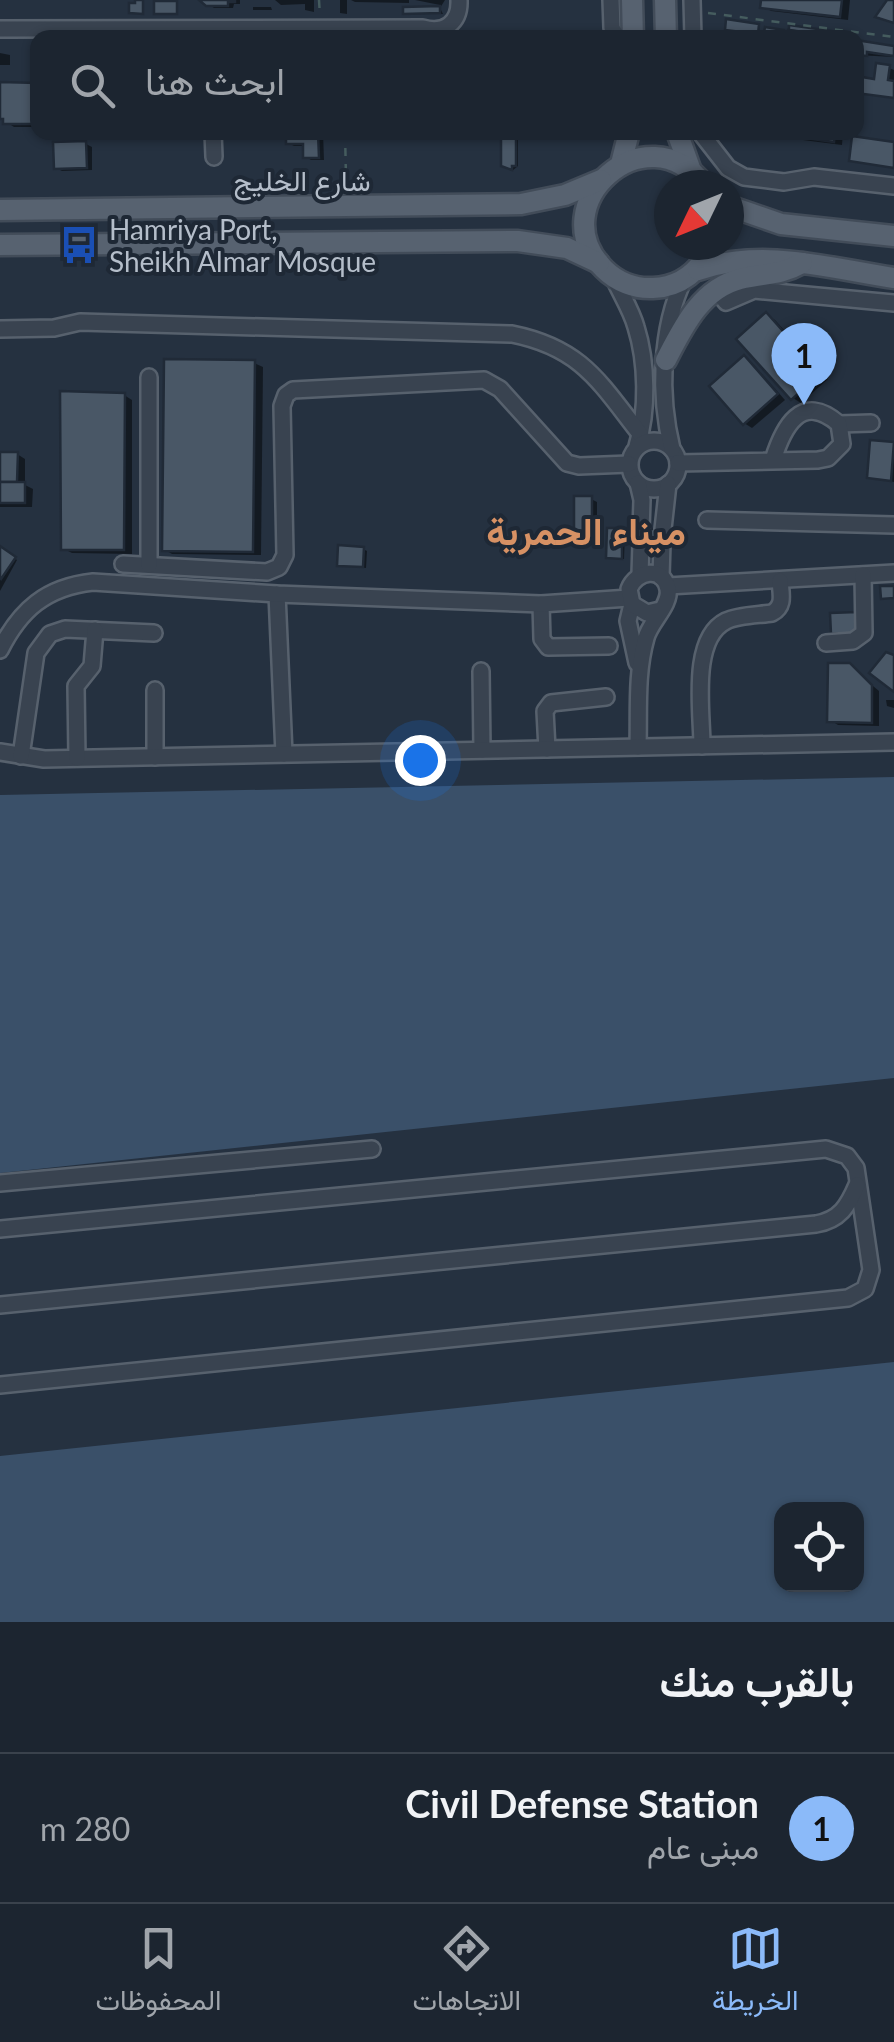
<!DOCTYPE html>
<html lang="ar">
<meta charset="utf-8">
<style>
:root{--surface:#1c2530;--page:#252d38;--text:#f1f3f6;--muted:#a0a5ab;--line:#3a424c;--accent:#8bbaf9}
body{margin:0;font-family:Lato,Vazirmatn,sans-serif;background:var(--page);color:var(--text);direction:rtl}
.controls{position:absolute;right:30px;bottom:30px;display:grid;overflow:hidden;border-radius:20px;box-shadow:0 2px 8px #0004}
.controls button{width:90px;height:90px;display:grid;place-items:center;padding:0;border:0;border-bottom:2px solid var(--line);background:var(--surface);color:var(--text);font:50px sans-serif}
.compass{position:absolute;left:654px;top:170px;width:90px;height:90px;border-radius:50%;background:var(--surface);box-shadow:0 2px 8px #0004;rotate:227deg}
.you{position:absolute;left:420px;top:760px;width:35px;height:35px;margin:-25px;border:8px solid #fff;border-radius:50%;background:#1a73e8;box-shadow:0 0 0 15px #1a73e833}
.badge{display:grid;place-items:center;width:65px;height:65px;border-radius:50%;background:var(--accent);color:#111;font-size:32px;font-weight:700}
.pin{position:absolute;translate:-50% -82px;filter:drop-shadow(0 2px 5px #0008)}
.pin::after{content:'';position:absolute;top:52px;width:35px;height:30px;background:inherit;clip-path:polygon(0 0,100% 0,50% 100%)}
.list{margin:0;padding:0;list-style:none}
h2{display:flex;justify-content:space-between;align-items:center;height:130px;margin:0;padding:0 40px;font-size:42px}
h2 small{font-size:32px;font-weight:400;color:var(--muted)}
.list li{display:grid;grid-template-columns:65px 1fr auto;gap:30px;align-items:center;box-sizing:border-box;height:150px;padding:0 40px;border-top:2px solid var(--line)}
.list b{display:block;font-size:38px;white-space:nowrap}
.list p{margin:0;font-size:32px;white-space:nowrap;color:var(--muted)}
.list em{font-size:32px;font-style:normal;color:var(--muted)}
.icon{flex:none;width:55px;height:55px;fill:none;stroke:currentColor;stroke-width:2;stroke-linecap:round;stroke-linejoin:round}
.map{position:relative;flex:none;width:894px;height:1622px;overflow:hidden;direction:ltr}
.search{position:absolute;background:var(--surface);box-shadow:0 2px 8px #0004;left:30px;right:30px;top:30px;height:110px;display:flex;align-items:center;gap:25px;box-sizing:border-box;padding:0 35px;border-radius:20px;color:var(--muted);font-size:38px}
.sheet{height:280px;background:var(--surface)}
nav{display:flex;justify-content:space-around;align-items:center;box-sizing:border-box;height:140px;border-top:2px solid var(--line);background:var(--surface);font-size:28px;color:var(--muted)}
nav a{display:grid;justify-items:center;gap:5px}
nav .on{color:var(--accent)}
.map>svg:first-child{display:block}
.water{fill:#3a5069;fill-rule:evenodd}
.shadow{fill:#0007}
.building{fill:#495766;stroke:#202a37;stroke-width:2.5}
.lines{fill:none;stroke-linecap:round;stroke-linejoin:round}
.minor-casing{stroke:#57616d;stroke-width:20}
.major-casing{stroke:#424c59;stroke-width:25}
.path{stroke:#455c5e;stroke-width:2.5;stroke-dasharray:8 8;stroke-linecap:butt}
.minor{stroke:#394350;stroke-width:15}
.major{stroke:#576270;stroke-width:20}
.labels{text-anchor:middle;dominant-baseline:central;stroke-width:8;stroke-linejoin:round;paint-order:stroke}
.street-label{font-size:28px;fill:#b5beca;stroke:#1e2835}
.poi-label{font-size:28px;fill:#b5beca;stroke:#1e2835;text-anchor:start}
.district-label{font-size:38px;font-weight:bold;fill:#d79164;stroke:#1e2835}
</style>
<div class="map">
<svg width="894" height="1622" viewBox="0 0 894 1622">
<rect width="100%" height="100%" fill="#253140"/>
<g class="water">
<polygon points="894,777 894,1078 0,1173 0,795"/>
<path d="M 894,1362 L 894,1622 L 0,1622 L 0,1456 ZM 782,1510 L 856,1510 L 856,1584 L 782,1584 Z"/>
</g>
<g class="shadow">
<polygon points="202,0 240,0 240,4 234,4 233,8 214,8"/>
<polygon points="275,0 314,0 314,12 305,10 305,4 281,5"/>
<polygon points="340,0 347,0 347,14 340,13"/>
<polygon points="351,0 409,0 409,3 355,2"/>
<polygon points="415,0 445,0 440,8 443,14 405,12 440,8 440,5"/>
<polygon points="763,0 850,0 848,20 771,11 763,6"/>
<polygon points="253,7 271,7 272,10 253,10"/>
<polygon points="856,43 894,49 894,57 856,55"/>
<polygon points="0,53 10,55 10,65 0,65"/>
<polygon points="889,68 894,70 894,98 857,91 876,82"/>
<polygon points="38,85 38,127 14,127 0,118"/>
<polygon points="270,132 323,132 324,160 311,160 306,157 305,146 294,146 288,143 288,137 275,137"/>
<polygon points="787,132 843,132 842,145 795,139"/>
<polygon points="515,137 518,139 518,166 512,171 508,169"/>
<polygon points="86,144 92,147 92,170 62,171 56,168"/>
<polygon points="767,315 775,320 828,379 801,403 793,398 740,339"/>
<polygon points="744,358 752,363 785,400 752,428 744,423"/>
<polygon points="254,363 263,367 261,555 172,554 164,549"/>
<polygon points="124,395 132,400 132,554 72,553 64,549"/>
<polygon points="873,442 894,444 894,482 869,477"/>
<polygon points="0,454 17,454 25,459 25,485 33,489 32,507 0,507"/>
<polygon points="591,499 597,502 597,545 583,545 577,542"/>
<polygon points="622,531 625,532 624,559 612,559 608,557"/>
<polygon points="0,549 17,560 0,591"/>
<polygon points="363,549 367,551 366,568 340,565"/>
<polygon points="849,666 879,691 879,726 838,725 830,720"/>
<polygon points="886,700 894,700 894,708 887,706"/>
</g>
<g class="building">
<polygon points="135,0 143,0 143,14 129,13 129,3 135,3"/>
<polygon points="199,0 235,0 235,2 228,2 228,6 206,6"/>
<polygon points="761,0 842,0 840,17 760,8"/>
<polygon points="887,0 894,0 894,23 875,17"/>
<rect x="154" y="1" width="23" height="13"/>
<polygon points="440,6 440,13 403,14 403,7"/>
<polygon points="726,19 759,24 758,34 725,30"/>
<polygon points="789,25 832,31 832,36 789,30"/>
<polygon points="765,27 784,30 783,38 763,38"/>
<polygon points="788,30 837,38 787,38"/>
<polygon points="856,40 894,46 894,56 867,52 867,56 856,55"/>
<polygon points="876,63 890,65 888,80 894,81 894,98 856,93 856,76 874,79"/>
<polygon points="0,82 38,83 38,119 33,119 33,124 3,124 3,119 0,119"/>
<polygon points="267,132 318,132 319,158 303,158 303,144 286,144 286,135 267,135"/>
<polygon points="785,132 835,132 834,142 784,135"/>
<polygon points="501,135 516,135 516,166 512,166 512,170 501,166"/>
<polygon points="852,136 894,142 894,168 849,161"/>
<polygon points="86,141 87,168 54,169 53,142"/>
<polygon points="766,312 821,374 791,400 736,339"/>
<polygon points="744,355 778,394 743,425 709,386"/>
<polygon points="164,359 255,360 253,552 162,551"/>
<polygon points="60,391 125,393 124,550 61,550"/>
<polygon points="870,440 894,442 891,481 867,478"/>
<polygon points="0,452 18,452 17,482 0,482"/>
<rect x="0" y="482" width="25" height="21"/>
<rect x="574" y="496" width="18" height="47"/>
<polygon points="607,528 622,528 622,559 606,558"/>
<rect x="633" y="529" width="40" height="14"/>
<polygon points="338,545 364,547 363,567 337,566"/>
<polygon points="0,546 16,557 1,579 0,578"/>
<polygon points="880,586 894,586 894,598 881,599"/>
<polygon points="857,612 858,633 831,634 830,613"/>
<polygon points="886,652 894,655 894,692 869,673"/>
<polygon points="828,663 850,663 872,685 872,723 827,722"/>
</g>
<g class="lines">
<g class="minor-casing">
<g id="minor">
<polyline points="611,0 612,28 618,38"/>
<polyline points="692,0 693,38"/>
<path d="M 0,29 L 423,28 C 444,34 460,23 459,0"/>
<polyline points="213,132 214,157"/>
<polyline points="700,132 728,168 744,177 784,182 814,177 894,186"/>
<path d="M 613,276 C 620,293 631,309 636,327 C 647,362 648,411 637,446"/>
<polyline points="716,290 726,302 754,290 894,303"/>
<path d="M 0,329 L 54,328 L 80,322 L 512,334 C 582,348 600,383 641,435"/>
<polyline points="839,424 871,423"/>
<circle cx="654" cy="465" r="24"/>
<path d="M 672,449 C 659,396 660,329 684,279"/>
<path d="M 678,463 L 818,460 L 828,458 L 842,444 L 839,424 C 801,391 783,428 773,460"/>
<polyline points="638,483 642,500 641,530"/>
<polyline points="707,520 894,525"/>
<polyline points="663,529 668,484"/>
<polyline points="123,564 267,572 279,567 285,555 282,406 286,395 293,390 484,380 500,389 567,463 579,466 629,464"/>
<polyline points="149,565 149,377"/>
<polyline points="640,574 641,543"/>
<polyline points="661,577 662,543"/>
<polyline points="668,586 894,573"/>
<polyline points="277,594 284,754"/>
<polyline points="541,604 542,639 548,647 609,646"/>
<polyline points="632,604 628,621 637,663"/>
<polyline points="826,643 853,641 864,633 863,575"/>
<path d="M 0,650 C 20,610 46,587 93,582 L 277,594 L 541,604 L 629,598"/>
<polyline points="481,671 482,750"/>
<polyline points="155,690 155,757"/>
<path d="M 702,746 C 702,712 690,639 726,621 C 738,615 758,615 772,613 C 785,606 781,594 780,581"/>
<path d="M 638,747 C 639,710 636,673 646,638 C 650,622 671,605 668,589 C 663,565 636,571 629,589 L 632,604 L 647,613 L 660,610"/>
<polyline points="547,749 545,711 551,703 606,697"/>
<polyline points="0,752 44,759 894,742"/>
<polyline points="21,756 36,653 50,634 65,629 154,633"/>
<polyline points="77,758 76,686 92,666 95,630"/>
<polyline points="0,1183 372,1149"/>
<polyline points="0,1229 826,1149 847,1156 856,1168 871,1270 865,1289 848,1298 0,1385"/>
<path d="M 0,1305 L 816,1224 C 840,1220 848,1206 857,1185"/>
</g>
</g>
<g class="major-casing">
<g id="major">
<polyline points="632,0 633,38"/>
<polyline points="665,0 666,38"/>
<polyline points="677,132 691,171"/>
<polyline points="621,164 629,132"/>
<path d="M 704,185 C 646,109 540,205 604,269 C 617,282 635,289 653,288 C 681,287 701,270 712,245"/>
<polyline points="729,206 781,224 894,236"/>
<polyline points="0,210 521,204 565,195 601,180"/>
<polyline points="0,245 518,241 567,248 599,263"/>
<path d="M 698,270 C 763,248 828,268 894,278"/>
<path d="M 666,360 C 683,327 701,289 740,279 C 764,273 779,276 802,263"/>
</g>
</g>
<g class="path">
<polyline points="319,0 320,16"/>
<polyline points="708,13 894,37"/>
<polyline points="345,132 346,178"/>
</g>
<use href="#minor" class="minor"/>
<use href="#major" class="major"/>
</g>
<defs>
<g id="bus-bare" transform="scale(3)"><path d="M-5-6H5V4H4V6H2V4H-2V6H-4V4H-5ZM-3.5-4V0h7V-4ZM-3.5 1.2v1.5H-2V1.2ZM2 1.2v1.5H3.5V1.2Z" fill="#1a4fb4" stroke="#1e2835" stroke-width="2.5" paint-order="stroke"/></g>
</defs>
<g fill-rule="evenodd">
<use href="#bus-bare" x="79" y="245"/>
</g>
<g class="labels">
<g class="street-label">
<text x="302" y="180">شارع الخليج</text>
</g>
<g class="poi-label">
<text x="109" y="229">Hamriya Port,<tspan x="109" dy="32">Sheikh Almar Mosque</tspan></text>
</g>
<g class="district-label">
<text x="586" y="530">ميناء الحمرية</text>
</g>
</g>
</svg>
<div class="controls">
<button><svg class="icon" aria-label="locate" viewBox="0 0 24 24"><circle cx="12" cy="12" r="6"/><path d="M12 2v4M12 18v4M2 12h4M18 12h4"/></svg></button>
</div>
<svg class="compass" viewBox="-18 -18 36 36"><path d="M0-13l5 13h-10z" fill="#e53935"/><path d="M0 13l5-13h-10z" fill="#a0a5ab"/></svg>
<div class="you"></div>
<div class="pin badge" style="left:804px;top:405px">1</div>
<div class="search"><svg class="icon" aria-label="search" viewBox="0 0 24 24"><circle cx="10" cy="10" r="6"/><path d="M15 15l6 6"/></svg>ابحث هنا</div>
</div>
<section class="sheet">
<h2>بالقرب منك<small></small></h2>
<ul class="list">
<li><span class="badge">1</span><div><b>Civil Defense Station</b><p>مبنى عام</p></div><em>280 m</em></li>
</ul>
</section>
<nav>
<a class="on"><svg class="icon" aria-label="map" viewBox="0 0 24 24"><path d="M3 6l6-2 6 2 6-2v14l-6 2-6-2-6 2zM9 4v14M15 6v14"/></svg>الخريطة</a>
<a><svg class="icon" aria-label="directions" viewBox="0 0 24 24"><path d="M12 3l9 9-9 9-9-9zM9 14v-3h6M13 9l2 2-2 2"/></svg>الاتجاهات</a>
<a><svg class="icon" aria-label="saved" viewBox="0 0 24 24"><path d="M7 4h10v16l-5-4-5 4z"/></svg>المحفوظات</a>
</nav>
